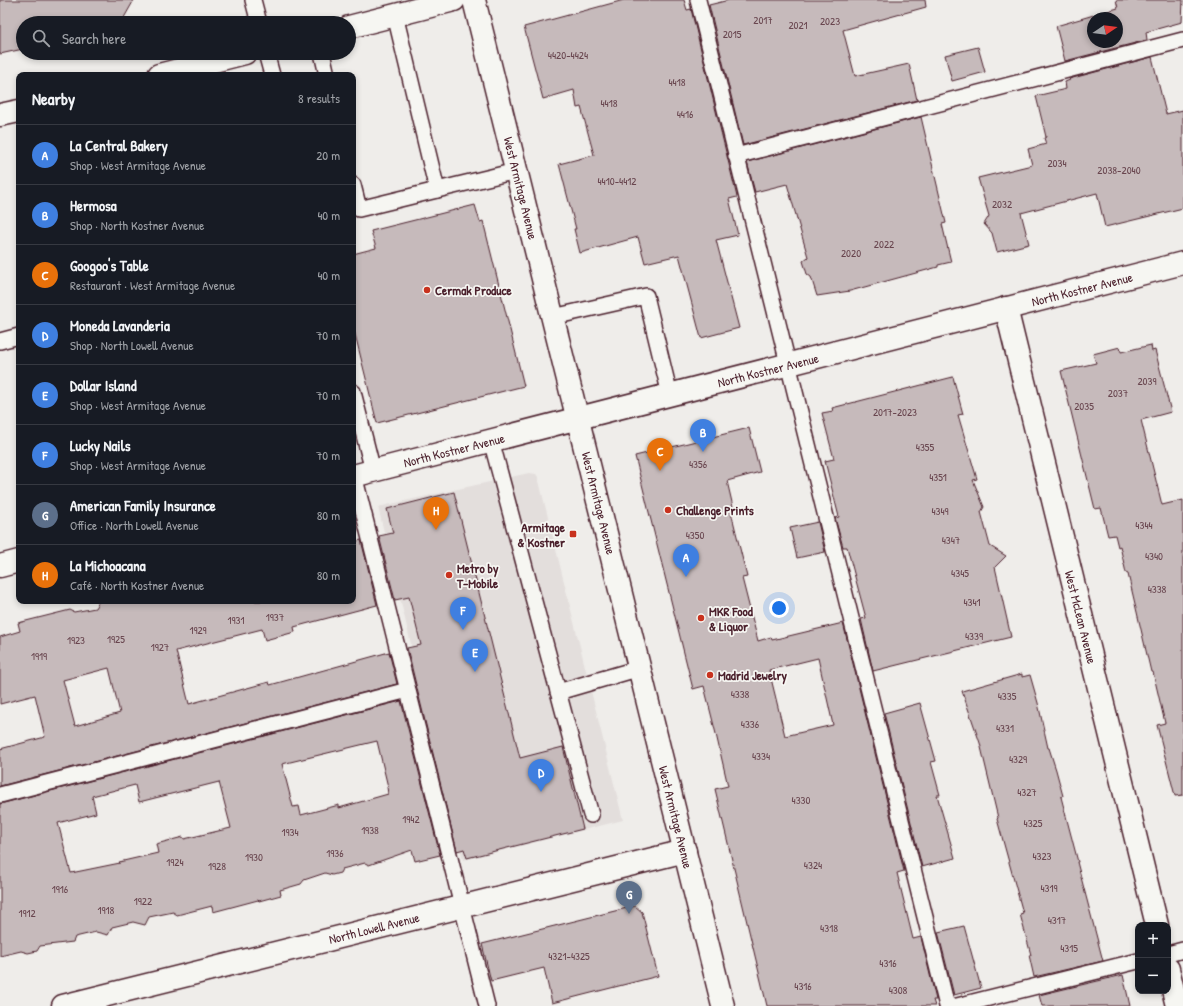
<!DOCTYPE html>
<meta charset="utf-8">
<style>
:root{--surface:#171b24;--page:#242831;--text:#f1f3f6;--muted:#9ea1a6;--line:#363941;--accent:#0f766e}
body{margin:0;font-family:"Patrick Hand",sans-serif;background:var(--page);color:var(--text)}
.controls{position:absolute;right:12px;bottom:12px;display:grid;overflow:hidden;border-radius:8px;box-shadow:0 2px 6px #0003}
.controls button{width:36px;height:36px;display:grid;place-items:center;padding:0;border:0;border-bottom:1px solid var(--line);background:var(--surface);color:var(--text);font:20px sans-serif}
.compass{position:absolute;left:1087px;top:12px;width:36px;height:36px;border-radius:50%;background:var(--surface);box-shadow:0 2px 6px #0003;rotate:77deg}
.you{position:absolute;left:779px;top:608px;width:14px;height:14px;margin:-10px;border:3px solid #fff;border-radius:50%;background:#1a73e8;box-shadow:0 0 0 6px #1a73e833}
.badge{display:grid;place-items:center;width:26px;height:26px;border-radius:50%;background:var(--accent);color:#fff;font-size:13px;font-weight:700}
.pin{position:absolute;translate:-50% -33px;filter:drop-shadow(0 1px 2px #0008)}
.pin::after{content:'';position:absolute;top:21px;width:14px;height:12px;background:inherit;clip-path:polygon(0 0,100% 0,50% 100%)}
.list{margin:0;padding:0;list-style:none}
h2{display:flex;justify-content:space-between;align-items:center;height:52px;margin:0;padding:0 16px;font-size:17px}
h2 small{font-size:13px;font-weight:400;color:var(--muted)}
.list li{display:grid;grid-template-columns:26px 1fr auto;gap:12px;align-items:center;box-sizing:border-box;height:60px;padding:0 16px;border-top:1px solid var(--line)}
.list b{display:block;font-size:15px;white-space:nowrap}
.list p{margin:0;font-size:13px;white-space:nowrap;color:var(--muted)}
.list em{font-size:13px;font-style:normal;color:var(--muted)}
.icon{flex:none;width:22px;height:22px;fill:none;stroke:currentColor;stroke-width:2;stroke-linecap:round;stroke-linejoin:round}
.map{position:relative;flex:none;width:1183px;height:1006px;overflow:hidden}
.search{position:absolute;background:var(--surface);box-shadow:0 2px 6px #0003;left:16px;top:16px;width:340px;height:44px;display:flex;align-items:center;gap:10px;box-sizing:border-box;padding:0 14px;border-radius:22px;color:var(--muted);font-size:15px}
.panel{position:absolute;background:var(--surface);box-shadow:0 2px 6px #0003;left:16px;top:72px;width:340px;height:532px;border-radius:8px}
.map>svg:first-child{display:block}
.built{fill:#e3dedc}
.building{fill:#c6babb;stroke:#4a1f2b;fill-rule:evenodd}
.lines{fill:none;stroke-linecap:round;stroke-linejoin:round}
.service-casing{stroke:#4a1f2b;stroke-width:18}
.minor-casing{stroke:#4a1f2b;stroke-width:25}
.tertiary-casing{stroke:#4a1f2b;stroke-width:25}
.secondary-casing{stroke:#4a1f2b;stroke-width:25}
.service{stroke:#f6f6f2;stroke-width:15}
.minor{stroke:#f6f6f2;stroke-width:22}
.tertiary{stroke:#f6f6f2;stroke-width:22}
.secondary{stroke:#f6f6f2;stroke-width:22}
.poi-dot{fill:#c8321e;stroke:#f6f6f2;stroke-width:1.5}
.labels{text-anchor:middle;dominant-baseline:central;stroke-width:3.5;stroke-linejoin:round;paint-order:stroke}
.number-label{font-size:11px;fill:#69464f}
.street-label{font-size:13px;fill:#4a1f2b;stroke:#f6f6f2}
.poi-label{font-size:13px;font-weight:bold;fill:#4a1f2b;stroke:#f6f6f2;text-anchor:start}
</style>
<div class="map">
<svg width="1183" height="1006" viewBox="0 0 1183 1006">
<rect width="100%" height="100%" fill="#efedea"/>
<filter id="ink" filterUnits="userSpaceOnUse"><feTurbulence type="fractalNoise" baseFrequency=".025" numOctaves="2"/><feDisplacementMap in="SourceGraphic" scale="8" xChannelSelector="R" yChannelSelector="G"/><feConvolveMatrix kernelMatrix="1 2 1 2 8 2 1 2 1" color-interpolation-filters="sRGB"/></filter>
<g filter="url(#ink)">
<polygon class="built" points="529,473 536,474 538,477 623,820 463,860 378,507"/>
<g class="building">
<polygon points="0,0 134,0 121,23 23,23 23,49 0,54"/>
<polygon points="624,0 684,0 687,10 691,9 737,197 729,199 738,235 716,240 739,328 701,338 679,255 645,263 638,237 580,253 574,229 576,229 559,164 594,155 581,107 577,108 574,90 543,99 524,27"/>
<polygon points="729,0 925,0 926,7 843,30 855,76 909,64 917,100 743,145 709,5"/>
<path d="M 1116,0 L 1183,0 L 1182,22 L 1146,32 L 1147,40 L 1065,61 L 1056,26 L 1118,8 ZM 1093,18 L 1117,18 L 1117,42 L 1093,42 Z"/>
<polygon points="978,47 985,72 952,81 945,55"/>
<polygon points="1152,57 1166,114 1183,110 1183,208 1105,227 1097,193 1021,213 1029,244 997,252 992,233 984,224 989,216 978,178 1032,165 1028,149 1046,144 1044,138 1046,137 1036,96 1066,89 1065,82 1070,80 1069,79"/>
<polygon points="921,117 946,223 942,224 951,262 938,265 938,267 850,291 817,296 811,277 807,274 803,261 808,257 787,184 755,192 747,162"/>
<polygon points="475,205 480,222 483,221 524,386 377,423 353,326 353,254 376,248 371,231"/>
<polygon points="1151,345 1152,351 1155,350 1171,412 1141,420 1162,505 1183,500 1183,795 1175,796 1157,725 1165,723 1153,672 1151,672 1128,574 1126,573 1120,546 1118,547 1115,535 1108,536 1101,508 1095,509 1061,371 1096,363 1093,354 1120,347 1121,352"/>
<polygon points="953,377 963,414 958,415 977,479 973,480 984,507 981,512 990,546 1006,556 995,567 1011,637 873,671 861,619 866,618 847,547 843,547 835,518 839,517 825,461 834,459 822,413 833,411 832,408"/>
<path d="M 749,428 L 760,472 L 727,481 L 734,511 L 731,512 L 747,577 L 742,578 L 758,641 L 771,637 L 772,640 L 843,623 L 904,871 L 897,873 L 913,939 L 921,937 L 936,1000 L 933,1000 L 935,1006 L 767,1006 L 715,789 L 728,786 L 716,734 L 704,686 L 693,689 L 635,456 ZM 818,658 L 833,725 L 785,736 L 769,670 Z"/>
<polygon points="454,492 520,758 563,747 583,829 467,858 464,849 457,851 407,648 421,645 409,597 395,600 379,536 393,533 387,509"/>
<polygon points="818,522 825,552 797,558 790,528"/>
<path d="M 361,540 L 377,605 L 294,627 L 295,632 L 265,640 L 262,629 L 176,651 L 189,704 L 269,682 L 270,685 L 389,652 L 397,684 L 0,786 L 0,749 L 45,737 L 35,695 L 0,704 L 0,637 L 20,631 L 18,623 L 70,610 L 74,612 L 95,608 L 99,601 L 353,601 L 353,542 ZM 109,668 L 120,713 L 75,726 L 63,680 Z"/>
<polygon points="1022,674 1022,677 1030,675 1038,703 1048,748 1049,748 1056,770 1063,796 1061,797 1078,862 1077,862 1103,961 1034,977 1029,955 1031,955 1020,914 1023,913 997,819 998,818 980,743 962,691"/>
<path d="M 401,701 L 440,855 L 415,861 L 412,850 L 369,865 L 365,863 L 342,869 L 340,873 L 332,875 L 325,873 L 304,880 L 301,884 L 280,890 L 281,895 L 259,901 L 258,900 L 213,912 L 212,906 L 177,915 L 173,912 L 149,917 L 145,925 L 133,922 L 112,927 L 108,935 L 96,932 L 75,937 L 73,942 L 40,946 L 37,951 L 28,953 L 21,951 L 0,956 L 0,804 ZM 377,741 L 388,787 L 387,787 L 388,794 L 339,808 L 339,805 L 301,815 L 299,806 L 293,807 L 282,764 ZM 219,782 L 231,828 L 184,839 L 183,837 L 156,844 L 158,853 L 119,862 L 120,863 L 71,873 L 58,823 L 96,813 L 92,796 L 135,785 L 139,802 Z"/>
<polygon points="920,703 936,761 931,762 940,795 937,795 955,858 922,867 884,713"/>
<polygon points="635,906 642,912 658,976 552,1003 544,968 491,981 482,944"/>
<polygon points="964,926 981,988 954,995 938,932"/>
<polygon points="1123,975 1130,1006 1042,1006 1039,995"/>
</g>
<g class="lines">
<g class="service-casing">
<g id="service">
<polyline points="253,0 259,23"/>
<polyline points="698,0 947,1006"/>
<polyline points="395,15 437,190 516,171"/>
<polyline points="266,53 272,75"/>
<polyline points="322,53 327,75"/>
<polyline points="736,156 1183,40"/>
<polyline points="353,185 359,209 437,190"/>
<polyline points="553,317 646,296 670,395"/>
<polyline points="0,341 19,336"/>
<polyline points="353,392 373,471"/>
<polyline points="491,440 591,815"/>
<polyline points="354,475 487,1006"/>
<polyline points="558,692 640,668"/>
<polyline points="0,795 408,690"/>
<polyline points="1168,954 1183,950"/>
<polyline points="957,1006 1138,961"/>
</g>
</g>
<g class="minor-casing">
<g id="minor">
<polyline points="349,27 454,0"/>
<polyline points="159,75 245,53"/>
<polyline points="0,115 19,111"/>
<polyline points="1006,308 1157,925"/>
<polyline points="1168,969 1177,1006"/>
<polyline points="63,1006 685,851"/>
</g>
</g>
<g class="tertiary-casing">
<g id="tertiary">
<polyline points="353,476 1183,263"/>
<polyline points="0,566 19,561"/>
</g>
</g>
<g class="secondary-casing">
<polyline id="secondary" points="474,0 723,1006"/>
</g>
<use href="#service" class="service"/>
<use href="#minor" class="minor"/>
<use href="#tertiary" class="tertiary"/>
<use href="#secondary" class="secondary"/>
</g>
</g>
<g class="poi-dot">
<circle cx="427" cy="290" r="4"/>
<circle cx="668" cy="510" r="4"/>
<rect x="569" y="530" width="8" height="8" rx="2"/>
<circle cx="449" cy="575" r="4"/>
<circle cx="701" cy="618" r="4"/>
<circle cx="710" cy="675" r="4"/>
</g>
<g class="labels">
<g class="number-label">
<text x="763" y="20">2017</text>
<text x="830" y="21">2023</text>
<text x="798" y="25">2021</text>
<text x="732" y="34">2015</text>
<text x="568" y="55">4420-4424</text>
<text x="677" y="82">4418</text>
<text x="609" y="103">4418</text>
<text x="685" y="114">4416</text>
<text x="1057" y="163">2034</text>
<text x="1119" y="170">2038-2040</text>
<text x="617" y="181">4410-4412</text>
<text x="1002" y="204">2032</text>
<text x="884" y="244">2022</text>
<text x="851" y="253">2020</text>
<text x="1147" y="381">2039</text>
<text x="1118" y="393">2037</text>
<text x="1084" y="406">2035</text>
<text x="895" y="412">2017-2023</text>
<text x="925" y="447">4355</text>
<text x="698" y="464">4356</text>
<text x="938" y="477">4351</text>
<text x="940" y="511">4349</text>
<text x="1144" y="525">4344</text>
<text x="695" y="535">4350</text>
<text x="951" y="540">4347</text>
<text x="1154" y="556">4340</text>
<text x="960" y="573">4345</text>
<text x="1157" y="589">4338</text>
<text x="972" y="602">4341</text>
<text x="275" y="617">1937</text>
<text x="236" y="620">1931</text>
<text x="198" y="630">1929</text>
<text x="974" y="636">4339</text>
<text x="116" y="639">1925</text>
<text x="76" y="640">1923</text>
<text x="160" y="647">1927</text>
<text x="39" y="656">1919</text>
<text x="740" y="694">4338</text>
<text x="1007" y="696">4335</text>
<text x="750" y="724">4336</text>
<text x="1005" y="728">4331</text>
<text x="761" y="756">4334</text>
<text x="1018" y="759">4329</text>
<text x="1027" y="792">4327</text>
<text x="801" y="800">4330</text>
<text x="411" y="819">1942</text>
<text x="1033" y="823">4325</text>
<text x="370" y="830">1938</text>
<text x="290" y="832">1934</text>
<text x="335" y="853">1936</text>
<text x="1042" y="856">4323</text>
<text x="254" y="857">1930</text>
<text x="175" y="862">1924</text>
<text x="813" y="865">4324</text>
<text x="217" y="866">1928</text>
<text x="1049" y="888">4319</text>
<text x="60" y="889">1916</text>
<text x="143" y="901">1922</text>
<text x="106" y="910">1918</text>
<text x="27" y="913">1912</text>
<text x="1057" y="920">4317</text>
<text x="829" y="928">4318</text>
<text x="1069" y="948">4315</text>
<text x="569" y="956">4321-4325</text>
<text x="888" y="963">4316</text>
<text x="803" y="986">4316</text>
<text x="898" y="990">4308</text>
</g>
<g class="street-label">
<text transform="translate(521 188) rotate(76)">West Armitage Avenue</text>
<text transform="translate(1082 289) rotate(-14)">North Kostner Avenue</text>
<text transform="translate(768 370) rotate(-14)">North Kostner Avenue</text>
<text transform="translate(454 450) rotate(-14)">North Kostner Avenue</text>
<text transform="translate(599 503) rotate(76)">West Armitage Avenue</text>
<text transform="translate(1081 617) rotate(76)">West McLean Avenue</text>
<text transform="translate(676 817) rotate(76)">West Armitage Avenue</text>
<text transform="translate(374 928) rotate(-14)">North Lowell Avenue</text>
</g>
<g class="poi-label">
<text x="435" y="290">Cermak Produce</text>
<text x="676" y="510">Challenge Prints</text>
<text x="565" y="527" text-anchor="end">Armitage<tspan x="565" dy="15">&amp; Kostner</tspan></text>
<text x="457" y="568">Metro by<tspan x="457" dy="15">T-Mobile</tspan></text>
<text x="709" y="611">MKR Food<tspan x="709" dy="15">&amp; Liquor</tspan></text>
<text x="718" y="675">Madrid Jewelry</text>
</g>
</g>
</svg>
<div class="controls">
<button>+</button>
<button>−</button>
</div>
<svg class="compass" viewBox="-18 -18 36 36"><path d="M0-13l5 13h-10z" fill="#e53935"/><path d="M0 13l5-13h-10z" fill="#9ea1a6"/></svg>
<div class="you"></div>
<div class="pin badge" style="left:686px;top:577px;background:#3f7fe0">A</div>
<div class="pin badge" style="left:703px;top:452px;background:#3f7fe0">B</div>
<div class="pin badge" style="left:660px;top:471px;background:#e8710a">C</div>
<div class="pin badge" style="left:541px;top:792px;background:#3f7fe0">D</div>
<div class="pin badge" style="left:475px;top:672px;background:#3f7fe0">E</div>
<div class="pin badge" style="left:463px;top:630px;background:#3f7fe0">F</div>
<div class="pin badge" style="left:629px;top:914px;background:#5c6f8a">G</div>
<div class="pin badge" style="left:436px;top:530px;background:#e8710a">H</div>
<div class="search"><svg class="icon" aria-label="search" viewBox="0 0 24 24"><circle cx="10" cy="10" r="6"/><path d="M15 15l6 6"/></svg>Search here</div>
<section class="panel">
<h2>Nearby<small>8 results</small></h2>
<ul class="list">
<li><span class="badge" style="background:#3f7fe0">A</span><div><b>La Central Bakery</b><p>Shop · West Armitage Avenue</p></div><em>20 m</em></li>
<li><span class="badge" style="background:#3f7fe0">B</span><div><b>Hermosa</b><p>Shop · North Kostner Avenue</p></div><em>40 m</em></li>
<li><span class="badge" style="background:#e8710a">C</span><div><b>Googoo's Table</b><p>Restaurant · West Armitage Avenue</p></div><em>40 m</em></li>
<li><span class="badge" style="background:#3f7fe0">D</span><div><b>Moneda Lavanderia</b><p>Shop · North Lowell Avenue</p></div><em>70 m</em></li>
<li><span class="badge" style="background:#3f7fe0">E</span><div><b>Dollar Island</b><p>Shop · West Armitage Avenue</p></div><em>70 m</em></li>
<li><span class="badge" style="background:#3f7fe0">F</span><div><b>Lucky Nails</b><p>Shop · West Armitage Avenue</p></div><em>70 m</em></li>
<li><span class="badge" style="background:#5c6f8a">G</span><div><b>American Family Insurance</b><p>Office · North Lowell Avenue</p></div><em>80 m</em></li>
<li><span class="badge" style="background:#e8710a">H</span><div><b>La Michoacana</b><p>Café · North Kostner Avenue</p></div><em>80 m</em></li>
</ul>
</section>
</div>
